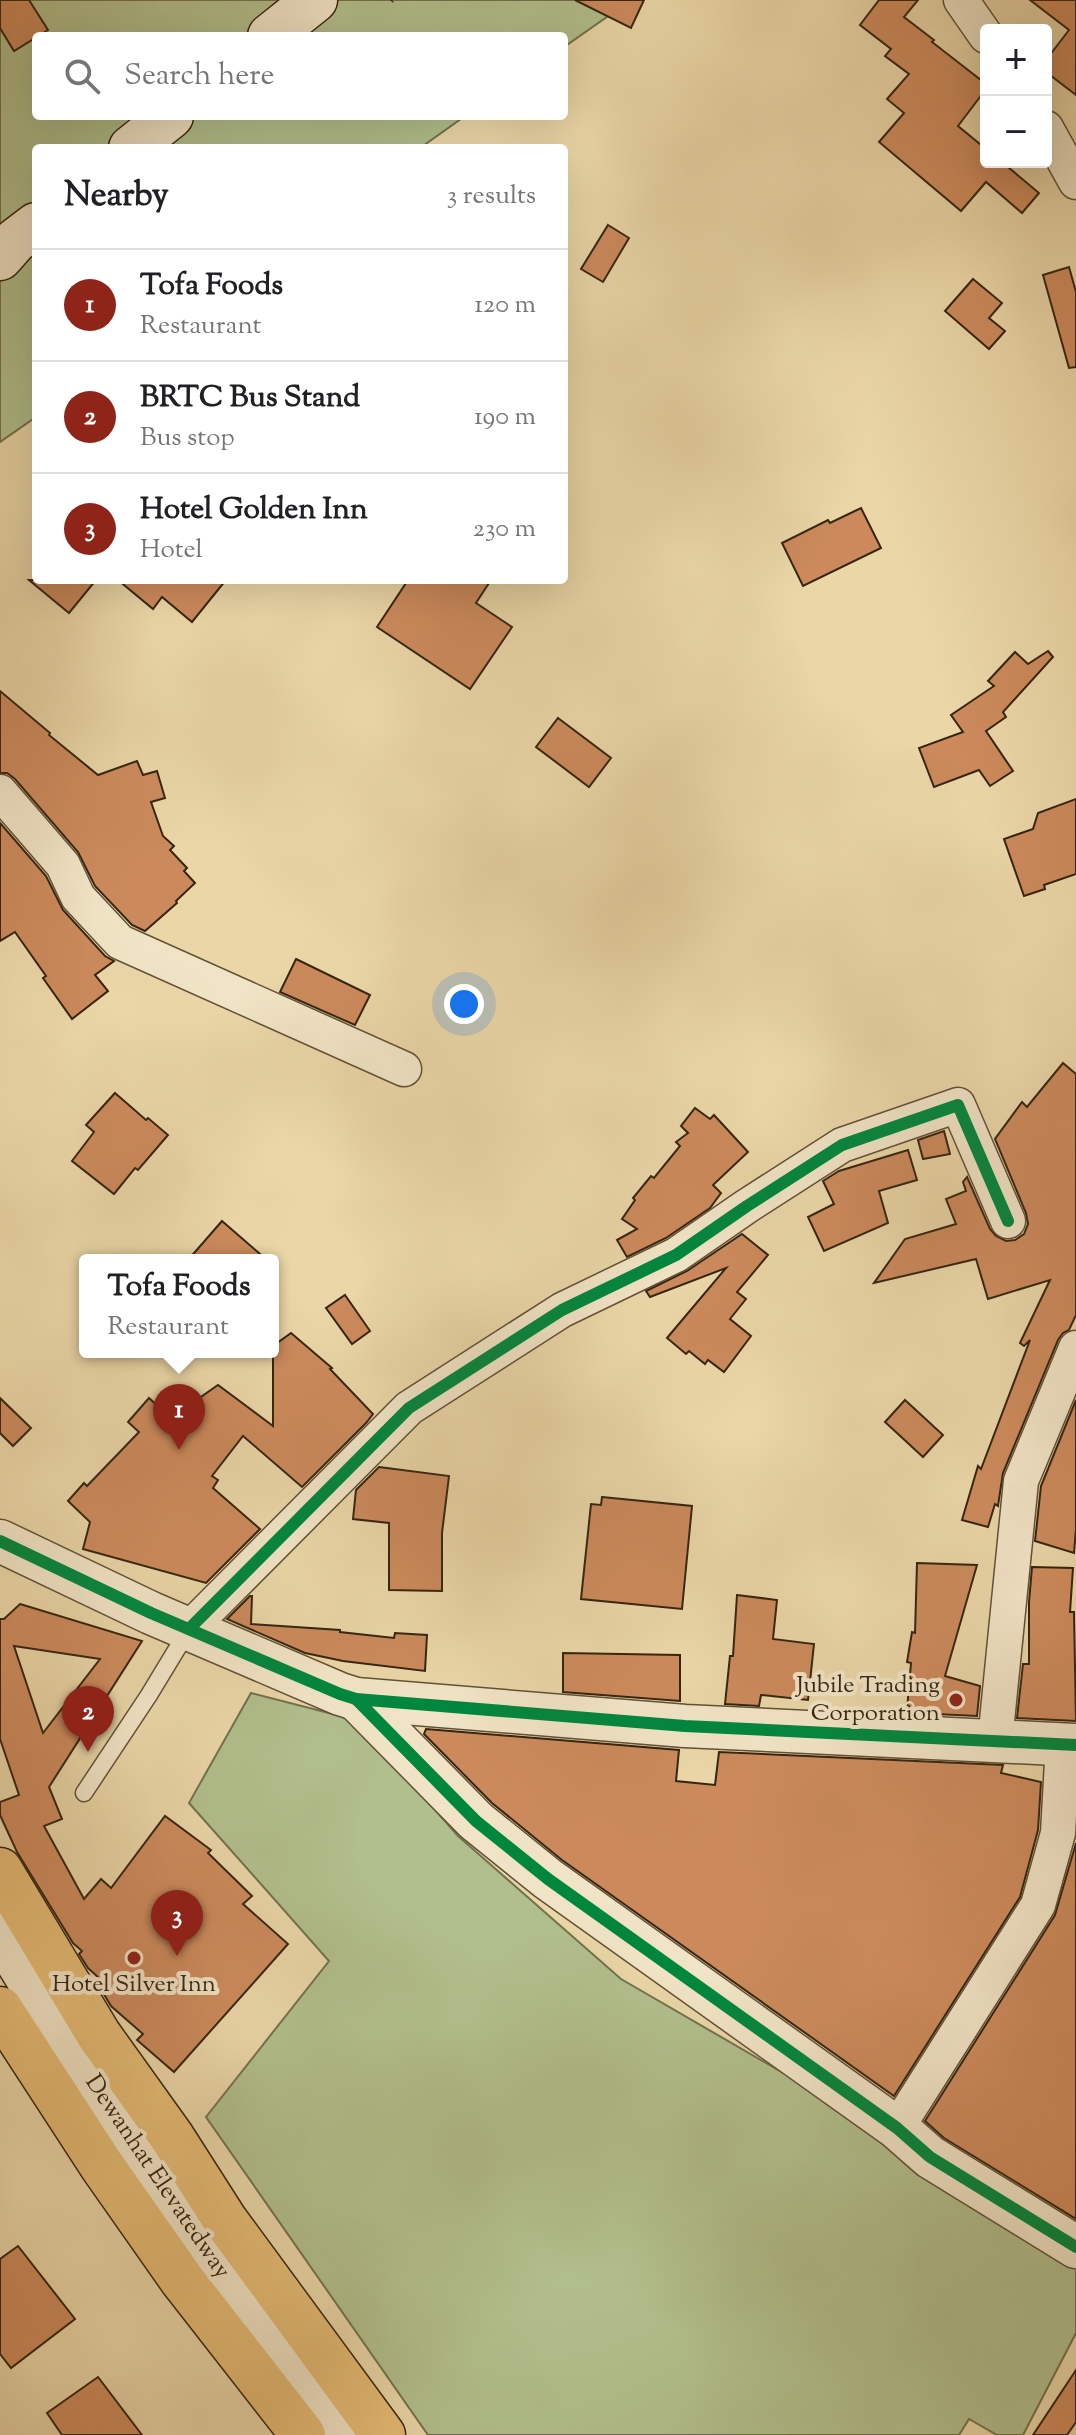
<!DOCTYPE html>
<meta charset="utf-8">
<style>
:root{--surface:#fff;--page:#f6f6f6;--text:#202124;--muted:#757577;--line:#e0e0e0;--accent:#8f2418}
body{margin:0;font-family:"Sorts Mill Goudy",serif;background:var(--page);color:var(--text)}
.controls{position:absolute;right:24px;top:24px;display:grid;overflow:hidden;border-radius:8px;box-shadow:0 8px 32px #0002}
.controls button{width:72px;height:72px;display:grid;place-items:center;padding:0;border:0;border-bottom:2px solid var(--line);background:var(--surface);color:var(--text);font:40px sans-serif}
.you{position:absolute;left:464px;top:1004px;width:28px;height:28px;margin:-20px;border:6px solid #fff;border-radius:50%;background:#1a73e8;box-shadow:0 0 0 12px #1a73e833}
.badge{display:grid;place-items:center;width:52px;height:52px;border-radius:50%;background:var(--accent);color:#fff;font-size:26px;font-weight:700}
.pin{position:absolute;translate:-50% -66px;filter:drop-shadow(0 2px 4px #0008)}
.pin::after{content:'';position:absolute;top:42px;width:28px;height:24px;background:inherit;clip-path:polygon(0 0,100% 0,50% 100%)}
.popup{position:absolute;left:79px;top:1254px;width:200px;height:104px;box-sizing:border-box;display:grid;place-content:center;border-radius:8px;background:var(--surface);filter:drop-shadow(0 2px 6px #0005);font-size:26px;white-space:nowrap;color:var(--muted)}
.popup b{font-size:30px;color:var(--text)}
.popup::after{content:'';position:absolute;left:50%;top:100%;margin-left:-16px;border:16px solid transparent;border-top-color:var(--surface)}
.list{margin:0;padding:0;list-style:none}
h2{display:flex;justify-content:space-between;align-items:center;height:104px;margin:0;padding:0 32px;font-size:34px}
h2 small{font-size:26px;font-weight:400;color:var(--muted)}
.list li{display:grid;grid-template-columns:52px 1fr auto;gap:24px;align-items:center;box-sizing:border-box;height:112px;padding:0 32px;border-top:2px solid var(--line)}
.list b{display:block;font-size:30px;white-space:nowrap}
.list p{margin:0;font-size:26px;white-space:nowrap;color:var(--muted)}
.list em{font-size:26px;font-style:normal;color:var(--muted)}
.icon{flex:none;width:44px;height:44px;fill:none;stroke:currentColor;stroke-width:2;stroke-linecap:round;stroke-linejoin:round}
.map{position:relative;flex:none;width:1076px;height:2435px;overflow:hidden}
.search{position:absolute;background:var(--surface);box-shadow:0 8px 32px #0002;left:32px;top:32px;width:536px;height:88px;display:flex;align-items:center;gap:20px;box-sizing:border-box;padding:0 28px;border-radius:8px;color:var(--muted);font-size:30px}
.panel{position:absolute;background:var(--surface);box-shadow:0 8px 32px #0002;left:32px;top:144px;width:536px;height:440px;border-radius:8px}
.map>svg:first-child{display:block}
.green{fill:#b1bf8c;stroke:#73724e;stroke-width:2}
.building{fill:#cc8a5c;stroke:#352511;stroke-width:2;fill-rule:evenodd}
.lines{fill:none;stroke-linecap:round;stroke-linejoin:round}
.service-casing{stroke:#625136;stroke-width:19}
.minor-casing{stroke:#625136;stroke-width:37}
.tertiary-casing{stroke:#625136;stroke-width:45}
.secondary-casing{stroke:#352511;stroke-width:47}
.primary-casing{stroke:#352511;stroke-width:47}
.path{stroke:#352511;stroke-width:5;stroke-dasharray:2 4;stroke-linecap:butt}
.service{stroke:#f1e4c6;stroke-width:16}
.minor{stroke:#f1e4c6;stroke-width:34}
.tertiary{stroke:#f1e4c6;stroke-width:42}
.secondary{stroke:#f1e4c6;stroke-width:44}
.primary{stroke:#e5bb74;stroke-width:44}
.cycleway-casing{stroke:#f1e4c6;stroke-width:17}
.cycleway{stroke:#00873e;stroke-width:12}
.poi-dot{fill:#8f2418;stroke:#f1e4c6;stroke-width:3}
.labels{text-anchor:middle;dominant-baseline:central;stroke-width:8;stroke-linejoin:round;paint-order:stroke}
.poi-label{font-size:24px;fill:#352511;stroke:#f1e4c6;text-anchor:end}
.street-label{font-size:24px;fill:#352511;stroke:#f1e4c6}
</style>
<div class="map">
<svg width="1076" height="2435" viewBox="0 0 1076 2435">
<rect width="100%" height="100%" fill="#ead6a7"/>
<filter id="stains"><feTurbulence type="fractalNoise" baseFrequency=".0025" numOctaves="4"/><feColorMatrix values="0 0 0 0 .2 0 0 0 0 .09 0 0 0 0 .02 0 0 0 .5 -.17"/></filter>
<radialGradient id="worn" r=".72"><stop offset=".6" stop-color="#630" stop-opacity="0"/><stop offset="1" stop-color="#630" stop-opacity=".3"/></radialGradient>
<g class="green">
<polygon points="0,0 631,0 564,47 564,36 36,36 36,116 465,116 420,148 36,148 36,417 0,442"/>
<polygon points="251,1693 356,1720 458,1836 621,1979 785,2074 1076,2258 1076,2333 1023,2435 997,2435 969,2419 959,2435 428,2435 206,2117 329,1961 189,1803"/>
</g>
<g class="building">
<polygon points="0,0 29,0 48,30 14,51 0,28"/>
<polygon points="575,0 644,0 631,28"/>
<polygon points="879,0 918,0 904,17 934,40 932,42 986,84 986,89 958,126 986,149 986,162 1002,162 1039,193 1022,213 986,182 961,211 879,142 904,113 887,99 909,74 885,56 891,49 860,25"/>
<polygon points="1030,0 1076,0 1076,95 1046,72 1046,60 1069,30"/>
<polygon points="608,225 629,238 603,282 581,269"/>
<polygon points="1069,267 1076,292 1076,367 1069,368 1043,275"/>
<polygon points="973,279 1002,303 989,318 1005,331 989,349 945,311"/>
<polygon points="861,508 881,548 803,586 782,543 828,520 830,523"/>
<polygon points="29,580 96,580 69,613"/>
<polygon points="118,580 226,580 192,622 162,597 153,609"/>
<polygon points="408,580 491,580 476,603 512,627 470,689 377,627"/>
<polygon points="1048,651 1053,657 1003,712 1006,717 986,731 1013,771 990,786 979,770 934,787 919,748 963,732 951,715 994,686 988,681 1015,652 1028,664"/>
<polygon points="0,691 50,733 49,735 98,775 137,761 143,775 157,771 165,798 151,802 163,836 174,846 170,850 187,868 184,871 195,883 176,901 177,903 145,931 132,925 95,886 78,852 15,779 7,773 0,773"/>
<polygon points="558,718 611,758 589,787 536,747"/>
<polygon points="1076,799 1076,874 1044,885 1045,889 1024,896 1004,839 1033,829 1038,813"/>
<polygon points="0,823 46,876 63,910 105,956 114,961 95,975 108,991 72,1019 43,978 46,976 15,932 0,941"/>
<polygon points="296,959 370,995 355,1025 280,992"/>
<polygon points="1063,1063 1076,1074 1076,1315 1069,1330 1063,1333 1058,1340 1003,1473 998,1506 995,1504 988,1527 962,1520 978,1466 981,1469 1030,1340 1024,1346 1020,1343 1050,1280 988,1299 976,1259 874,1283 905,1239 956,1224 946,1199 966,1191 963,1182 967,1177 990,1229 996,1236 1006,1241 1015,1240 1024,1234 1028,1224 1026,1213 995,1139 1022,1102 1027,1107"/>
<polygon points="115,1093 146,1120 148,1118 168,1135 138,1170 135,1168 114,1194 72,1161 94,1132 86,1125"/>
<polygon points="695,1108 710,1119 714,1115 748,1152 713,1185 721,1193 710,1208 666,1238 627,1257 617,1240 637,1229 622,1219 635,1200 633,1198 651,1176 654,1178 680,1146 676,1142 688,1133 681,1126"/>
<polygon points="944,1131 950,1154 923,1159 918,1140"/>
<polygon points="908,1150 917,1180 879,1191 888,1223 824,1251 808,1217 834,1204 823,1181 839,1171"/>
<polygon points="222,1221 267,1260 188,1260"/>
<polygon points="742,1234 768,1255 737,1292 746,1299 730,1319 751,1336 724,1372 708,1360 705,1364 689,1351 686,1354 667,1338 726,1268 650,1297 646,1291 687,1271"/>
<polygon points="345,1295 370,1331 352,1344 326,1308"/>
<polygon points="291,1333 332,1368 330,1369 373,1414 366,1423 302,1487 243,1436 212,1476 218,1480 213,1488 260,1529 206,1583 83,1549 90,1522 68,1501 84,1483 87,1486 139,1432 128,1422 149,1398 178,1425 198,1399 218,1385 273,1426 273,1346"/>
<polygon points="0,1398 31,1428 13,1446 0,1433"/>
<polygon points="905,1400 943,1435 923,1457 885,1422"/>
<polygon points="1076,1400 1076,1529 1074,1553 1035,1541 1041,1486"/>
<polygon points="379,1467 449,1476 442,1533 442,1591 389,1590 389,1523 353,1519 356,1490"/>
<polygon points="602,1497 692,1506 682,1609 581,1599 591,1504 601,1505"/>
<polygon points="917,1563 977,1565 945,1676 980,1686 977,1716 935,1714 907,1710 911,1663 907,1662 912,1632 915,1633"/>
<polygon points="1032,1567 1073,1568 1070,1612 1074,1612 1076,1721 1017,1718 1023,1664 1029,1664 1029,1602"/>
<polygon points="737,1595 777,1600 773,1639 814,1644 808,1700 761,1695 759,1706 725,1704 730,1656 733,1656"/>
<polygon points="250,1596 252,1596 251,1624 340,1630 340,1632 394,1638 395,1633 427,1635 425,1671 343,1661 305,1653 227,1619"/>
<path d="M 20,1604 L 142,1641 L 49,1787 L 62,1819 L 44,1826 L 84,1899 L 101,1879 L 111,1888 L 165,1816 L 211,1850 L 208,1853 L 252,1896 L 243,1904 L 288,1944 L 174,2072 L 137,2040 L 143,2034 L 111,2006 L 96,1981 L 99,1978 L 88,1968 L 79,1954 L 82,1951 L 73,1943 L 17,1852 L 0,1815 L 0,1802 L 19,1795 L 0,1739 L 0,1619 L 4,1619 ZM 14,1646 L 100,1659 L 43,1733 Z"/>
<polygon points="563,1653 680,1655 680,1701 563,1692"/>
<polygon points="426,1729 679,1750 676,1781 715,1785 719,1752 1003,1765 1001,1773 1041,1782 1038,1830 1020,1897 894,2096 562,1860 492,1803 424,1734"/>
<polygon points="1076,1843 1076,2219 944,2138 925,2121 1055,1915"/>
<polygon points="18,2246 75,2319 11,2368 0,2354 0,2259"/>
<polygon points="1076,2370 1076,2422 1067,2435 1033,2435"/>
<polygon points="98,2377 142,2435 62,2435 47,2413"/>
</g>
<g class="lines">
<g class="service-casing">
<polyline id="service" points="84,1793 149,1695 189,1629"/>
</g>
<g class="minor-casing">
<g id="minor">
<polyline points="961,0 986,36"/>
<polyline points="1046,128 1076,182"/>
<polyline points="0,792 63,865 78,897 120,942 404,1069"/>
<polyline points="189,1629 409,1408 562,1310 676,1255 747,1206 842,1145 958,1105 1008,1221"/>
<polyline points="995,1741 1021,1481 1076,1348"/>
<polyline points="897,2128 1038,1905 1058,1833 1063,1744"/>
</g>
</g>
<g class="tertiary-casing">
<g id="tertiary">
<polyline points="0,1541 151,1613 340,1694 356,1699 685,1726 1076,1745"/>
<polyline points="356,1699 476,1821 548,1879 897,2128 930,2157 1076,2247"/>
</g>
</g>
<g class="secondary-casing">
<g id="secondary">
<polyline points="270,36 315,0"/>
<polyline points="131,148 171,116"/>
<polyline points="0,258 15,241 36,225"/>
<path d="M 0,1932 C 104,2104 216,2282 344,2435"/>
</g>
</g>
<g class="primary-casing">
<g id="primary">
<polyline points="0,1870 99,2035 172,2137 225,2220 383,2435"/>
<polyline points="0,2009 102,2166 182,2280 303,2435"/>
</g>
</g>
<polyline class="path" points="391,1 392,0"/>
<use href="#service" class="service"/>
<use href="#minor" class="minor"/>
<use href="#tertiary" class="tertiary"/>
<use href="#secondary" class="secondary"/>
<use href="#primary" class="primary"/>
<g class="cycleway-casing">
<g id="cycleway">
<polyline points="0,1541 151,1613 340,1694 356,1699 685,1726 1076,1745"/>
<polyline points="189,1629 409,1408 562,1310 676,1255 747,1206 842,1145 958,1105 1008,1221"/>
<polyline points="356,1699 476,1821 548,1879 897,2128 930,2157 1076,2247"/>
</g>
</g>
<use href="#cycleway" class="cycleway"/>
</g>
<g class="poi-dot">
<circle cx="956" cy="1700" r="8"/>
<circle cx="134" cy="1958" r="8"/>
</g>
<g class="labels">
<g class="poi-label">
<text x="940" y="1686">Jubile Trading<tspan x="940" dy="28">Corporation</tspan></text>
<text x="134" y="1985" text-anchor="middle">Hotel Silver Inn</text>
</g>
<g class="street-label">
<text transform="translate(157 2177) rotate(56)">Dewanhat Elevatedway</text>
</g>
</g>
<rect width="100%" height="100%" filter="url(#stains)"/>
<rect width="100%" height="100%" fill="url(#worn)"/>
</svg>
<div class="controls">
<button>+</button>
<button>−</button>
</div>
<div class="you"></div>
<div class="pin badge" style="left:179px;top:1450px">1</div>
<div class="popup"><b>Tofa Foods</b>Restaurant</div>
<div class="pin badge" style="left:88px;top:1752px">2</div>
<div class="pin badge" style="left:177px;top:1956px">3</div>
<div class="search"><svg class="icon" aria-label="search" viewBox="0 0 24 24"><circle cx="10" cy="10" r="6"/><path d="M15 15l6 6"/></svg>Search here</div>
<section class="panel">
<h2>Nearby<small>3 results</small></h2>
<ul class="list">
<li><span class="badge">1</span><div><b>Tofa Foods</b><p>Restaurant</p></div><em>120 m</em></li>
<li><span class="badge">2</span><div><b>BRTC Bus Stand</b><p>Bus stop</p></div><em>190 m</em></li>
<li><span class="badge">3</span><div><b>Hotel Golden Inn</b><p>Hotel</p></div><em>230 m</em></li>
</ul>
</section>
</div>
